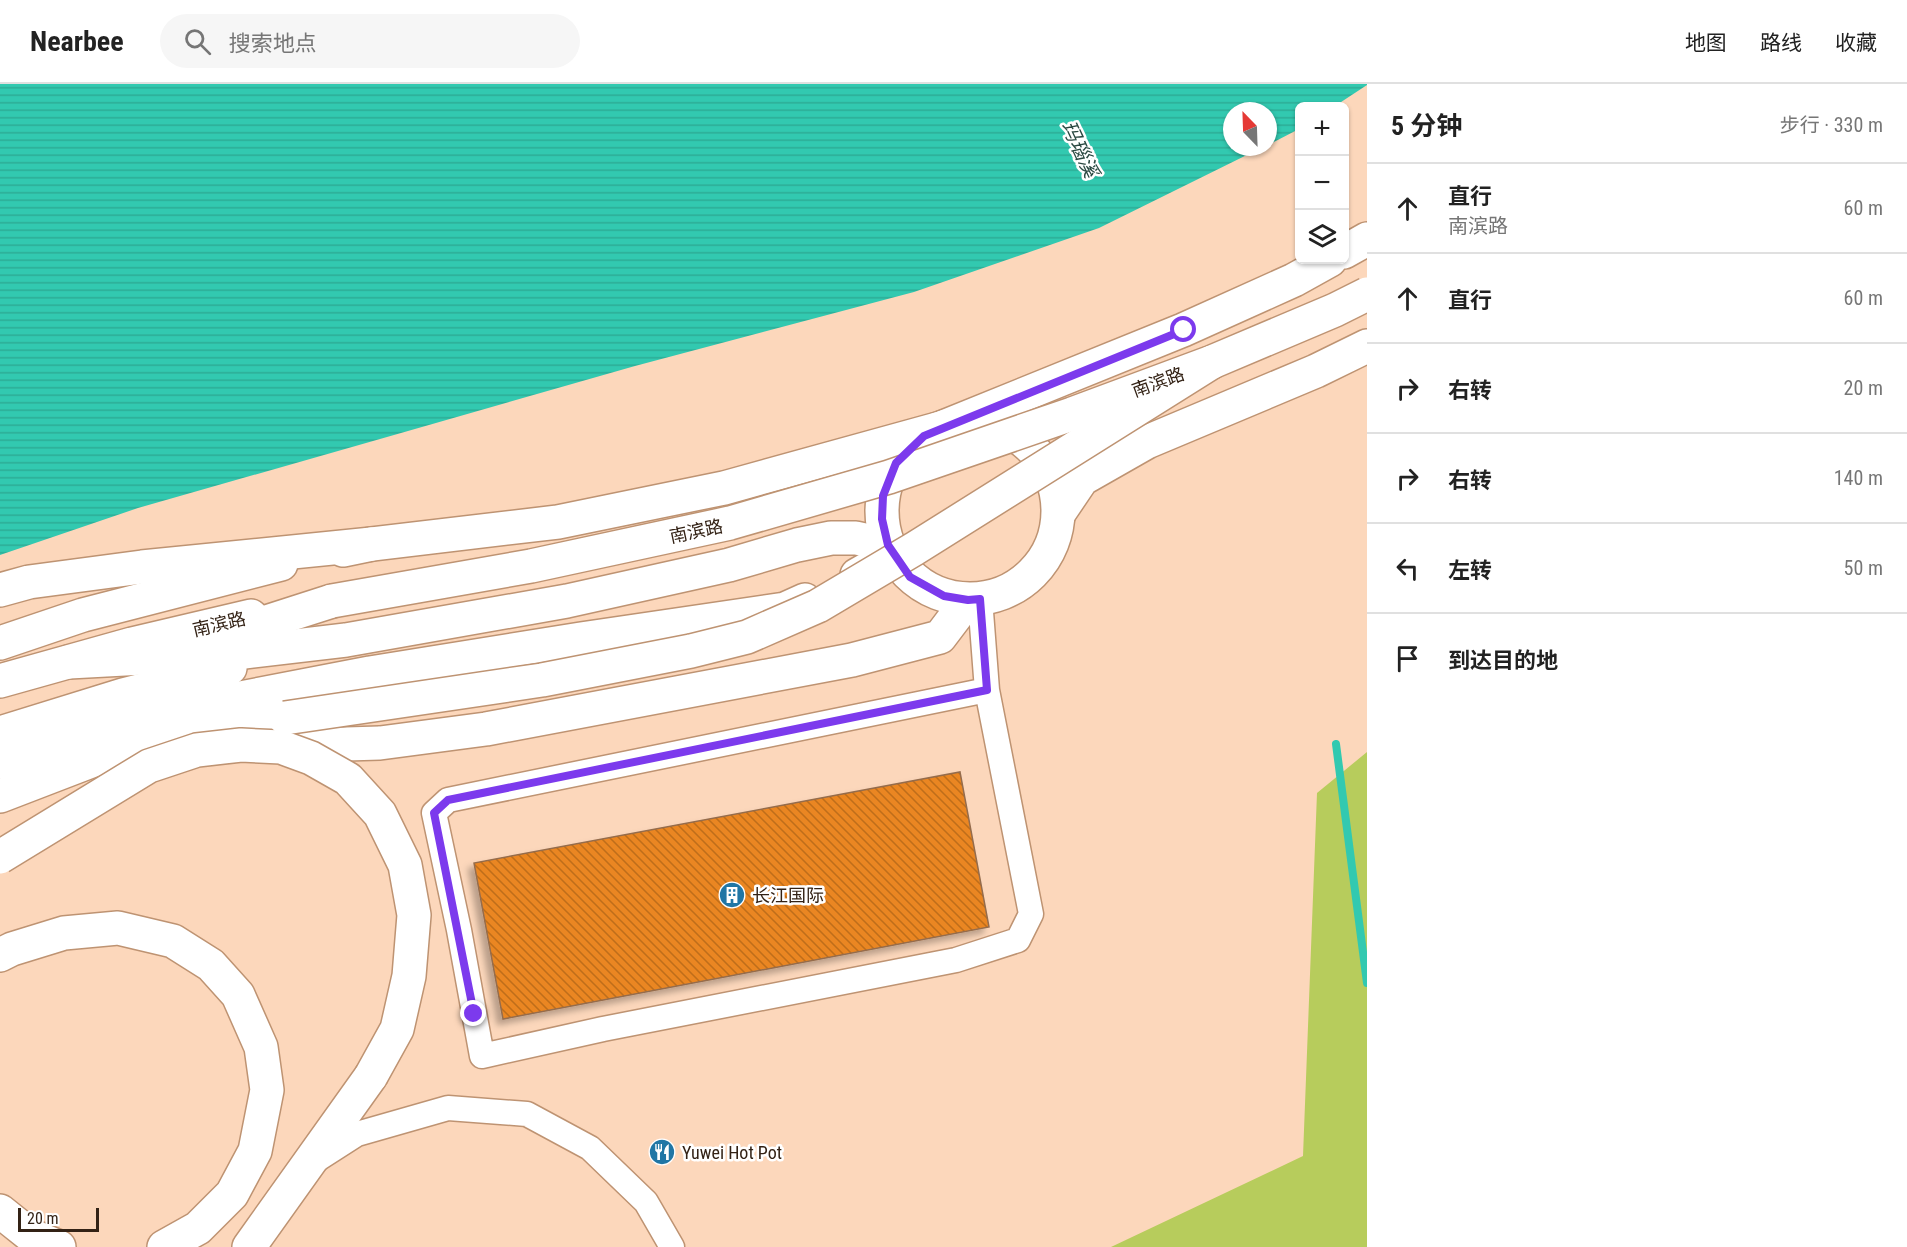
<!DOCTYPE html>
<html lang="zh">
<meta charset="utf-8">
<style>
:root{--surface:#fff;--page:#f6f6f6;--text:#222;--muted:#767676;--line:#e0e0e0}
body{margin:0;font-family:"Roboto Condensed","Noto Sans SC",sans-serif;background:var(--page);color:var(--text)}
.controls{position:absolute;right:18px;top:18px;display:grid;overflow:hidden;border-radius:9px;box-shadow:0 2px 4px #0004}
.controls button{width:54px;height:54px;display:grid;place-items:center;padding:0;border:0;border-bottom:2px solid var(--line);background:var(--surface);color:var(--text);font:30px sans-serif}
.compass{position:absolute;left:1223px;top:18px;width:54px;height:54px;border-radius:50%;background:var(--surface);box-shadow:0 2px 4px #0004;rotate:337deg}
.scale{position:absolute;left:18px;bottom:15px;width:81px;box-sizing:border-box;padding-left:6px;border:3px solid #332215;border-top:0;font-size:16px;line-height:21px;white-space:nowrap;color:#332215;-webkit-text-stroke:4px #fff;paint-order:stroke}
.stop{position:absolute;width:18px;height:18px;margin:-14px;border:4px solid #7c3aed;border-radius:50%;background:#fff}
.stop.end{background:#7c3aed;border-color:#fff;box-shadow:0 2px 6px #0008}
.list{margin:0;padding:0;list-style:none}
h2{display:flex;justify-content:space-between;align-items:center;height:78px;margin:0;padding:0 24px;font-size:26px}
h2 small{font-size:20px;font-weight:400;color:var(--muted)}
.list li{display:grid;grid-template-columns:39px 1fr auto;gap:18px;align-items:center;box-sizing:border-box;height:90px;padding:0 24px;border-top:2px solid var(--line)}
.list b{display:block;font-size:22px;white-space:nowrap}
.list p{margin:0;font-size:20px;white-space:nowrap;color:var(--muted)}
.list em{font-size:20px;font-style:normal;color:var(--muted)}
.icon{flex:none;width:33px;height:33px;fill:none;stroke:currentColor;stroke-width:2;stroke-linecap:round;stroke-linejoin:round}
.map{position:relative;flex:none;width:1367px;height:1163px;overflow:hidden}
header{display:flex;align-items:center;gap:36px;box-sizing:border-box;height:84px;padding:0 30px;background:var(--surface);border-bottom:2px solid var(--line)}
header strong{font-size:28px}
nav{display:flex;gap:33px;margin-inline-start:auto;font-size:21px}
.search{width:420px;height:54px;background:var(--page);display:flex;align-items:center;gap:15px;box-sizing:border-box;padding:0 21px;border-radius:33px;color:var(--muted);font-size:22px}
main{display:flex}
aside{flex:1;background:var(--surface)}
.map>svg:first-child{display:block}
.green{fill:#b7cc5c}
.water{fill:url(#water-rules)}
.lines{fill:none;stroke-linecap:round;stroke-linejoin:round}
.stream{stroke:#32c9b0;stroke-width:8}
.building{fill:url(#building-back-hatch);stroke:#956c4c;stroke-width:1.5;filter:url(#shadow)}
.street-casing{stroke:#be9372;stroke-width:27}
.primary-casing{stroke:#be9372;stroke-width:36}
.highway-casing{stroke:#be9372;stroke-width:36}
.street{stroke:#fff;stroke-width:24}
.primary{stroke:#fff;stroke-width:33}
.highway{stroke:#fff;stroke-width:33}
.primary-bridge-casing{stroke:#be9372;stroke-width:36;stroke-linecap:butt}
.highway-bridge-casing{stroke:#be9372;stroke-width:36;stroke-linecap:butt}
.primary-bridge{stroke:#fff;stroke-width:33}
.highway-bridge{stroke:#fff;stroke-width:33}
.route{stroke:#7c3aed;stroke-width:8}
.labels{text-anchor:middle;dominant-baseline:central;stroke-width:5;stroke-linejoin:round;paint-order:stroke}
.street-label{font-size:18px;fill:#332215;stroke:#fff}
.poi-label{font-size:18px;fill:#332215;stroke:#fff;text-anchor:start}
.water-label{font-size:20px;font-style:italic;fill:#2b4942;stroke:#fff}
</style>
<header>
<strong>Nearbee</strong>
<div class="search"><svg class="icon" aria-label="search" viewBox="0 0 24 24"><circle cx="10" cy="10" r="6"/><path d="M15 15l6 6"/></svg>搜索地点</div>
<nav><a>地图</a><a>路线</a><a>收藏</a></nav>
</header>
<main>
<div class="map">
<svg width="1367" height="1163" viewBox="0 0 1367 1163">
<defs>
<pattern id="water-rules" width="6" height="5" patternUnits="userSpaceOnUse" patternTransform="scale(1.5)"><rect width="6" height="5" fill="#32c9b0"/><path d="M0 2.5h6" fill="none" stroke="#2dac96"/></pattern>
<pattern id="building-back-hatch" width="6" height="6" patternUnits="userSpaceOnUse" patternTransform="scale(1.5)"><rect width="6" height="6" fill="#ea8622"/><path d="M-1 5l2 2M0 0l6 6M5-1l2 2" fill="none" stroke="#be6d1c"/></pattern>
<filter id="shadow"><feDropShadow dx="-5.5" dy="5.5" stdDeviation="3" flood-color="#0004"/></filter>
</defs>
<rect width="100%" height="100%" fill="#fcd7bb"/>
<polygon class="green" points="1367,668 1367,1163 1111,1163 1303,1072 1317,709"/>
<polygon class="water" points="0,0 1367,0 1367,1 1335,22 1300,22 1299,45 1268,61 1268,27 1232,27 1232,63 1263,63 1099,144 914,208 635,282 401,349 138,424 0,471"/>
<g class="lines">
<polyline class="stream" points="1336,660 1367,899"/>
</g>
<polygon class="building" points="960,688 989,843 503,935 474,779"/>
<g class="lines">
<g class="street-casing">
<g id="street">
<polyline points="980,515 987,606 1031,830 1018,856 956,876 603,945 482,972 459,846 434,729 448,716 987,606"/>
<polyline points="318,1075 357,1050 448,1024 527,1030 590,1064 646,1118 672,1163"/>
</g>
</g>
<g class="primary-casing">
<g id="primary">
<polyline points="1344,168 1367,155"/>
<circle cx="970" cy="427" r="88"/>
<polyline points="1059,429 1082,395 1147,358 1316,287 1367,262"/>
<polyline points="343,466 372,460 558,438 724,404 941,344 1183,246 1294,196 1330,176"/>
<polyline points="0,559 83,531 281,480"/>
<polyline points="0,597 132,560 251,532"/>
</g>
</g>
<g class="highway-casing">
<g id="highway">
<polyline points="0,506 29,498 142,483 372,460"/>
<polyline points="203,562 232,549 332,517"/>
<polyline points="69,578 236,569 346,556 567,517 729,481 797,461 831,454 856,454 888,461 878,479 857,491"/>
<polyline points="0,649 123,611 230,584"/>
<polyline points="278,662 380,659 486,645 852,576 940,553 968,516"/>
<polyline points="117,667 187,665"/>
<polyline points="0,678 178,626 370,589 581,555 785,525 805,516"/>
<polyline points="0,712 117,667 285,634"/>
<polyline points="0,871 12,865 64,849 118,844 173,857 211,881 238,911 261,963 267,1006 255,1067 232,1110 198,1144 164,1163"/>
<polyline points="0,1127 30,1151 59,1163"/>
<polyline points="249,1163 371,992"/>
</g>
</g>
<use href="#street" class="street"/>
<use href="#primary" class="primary"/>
<use href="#highway" class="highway"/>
<g class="primary-bridge-casing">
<polyline id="primary-bridge" points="332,517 531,482 730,439 889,393 1072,330 1212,278 1335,226 1367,210"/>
</g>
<g class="highway-bridge-casing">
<g id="highway-bridge">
<polyline points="285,634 542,596 691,567 747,553 818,522 914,465 1212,278"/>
<polyline points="0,773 149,682 197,666 241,661 281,663 311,674 348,695 380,730 405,781 414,831 409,892 397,945 371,992"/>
</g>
</g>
<use href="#primary-bridge" class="primary-bridge"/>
<use href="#highway-bridge" class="highway-bridge"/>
</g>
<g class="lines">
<polyline class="route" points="474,930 434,729 448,716 987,606 980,515 968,516 944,512 910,493 888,461 882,435 883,412 896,379 924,352 1184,246"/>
</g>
<defs>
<g id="building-disc" transform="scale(1.35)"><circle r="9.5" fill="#2076a5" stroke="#fff"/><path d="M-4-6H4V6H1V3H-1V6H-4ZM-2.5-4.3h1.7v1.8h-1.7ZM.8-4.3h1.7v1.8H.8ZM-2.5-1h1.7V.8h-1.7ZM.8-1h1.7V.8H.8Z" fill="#fff"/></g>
<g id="restaurant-disc" transform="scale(1.35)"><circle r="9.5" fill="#2076a5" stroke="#fff"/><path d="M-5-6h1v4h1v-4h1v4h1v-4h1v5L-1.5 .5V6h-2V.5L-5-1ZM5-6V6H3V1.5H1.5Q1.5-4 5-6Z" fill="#fff"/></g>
</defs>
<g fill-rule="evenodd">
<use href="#building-disc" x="732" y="811"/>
<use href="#restaurant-disc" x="662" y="1068"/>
</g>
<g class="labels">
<g class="street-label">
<text transform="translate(1158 298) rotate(-20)">南滨路</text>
<text transform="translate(696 447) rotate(-12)">南滨路</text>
<text transform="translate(219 540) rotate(-13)">南滨路</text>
</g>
<g class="poi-label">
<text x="752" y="811">长江国际</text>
<text x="682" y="1068">Yuwei Hot Pot</text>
</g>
<g class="water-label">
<text transform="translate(1080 65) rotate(65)">玛瑙溪</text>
</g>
</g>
</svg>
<div class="controls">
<button>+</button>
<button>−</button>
<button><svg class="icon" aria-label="layers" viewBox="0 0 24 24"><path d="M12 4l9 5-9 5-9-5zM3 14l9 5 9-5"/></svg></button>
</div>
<svg class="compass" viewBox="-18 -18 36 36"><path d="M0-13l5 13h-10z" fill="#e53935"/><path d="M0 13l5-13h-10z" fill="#767676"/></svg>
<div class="scale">20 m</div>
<div class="stop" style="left:1184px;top:246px"></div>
<div class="stop end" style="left:474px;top:930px"></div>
</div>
<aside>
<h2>5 分钟<small>步行 · 330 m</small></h2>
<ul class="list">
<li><svg class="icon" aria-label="ahead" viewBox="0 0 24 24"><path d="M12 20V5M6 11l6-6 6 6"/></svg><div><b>直行</b><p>南滨路</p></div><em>60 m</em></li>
<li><svg class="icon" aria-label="ahead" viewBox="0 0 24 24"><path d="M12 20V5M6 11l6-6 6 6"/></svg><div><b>直行</b></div><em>60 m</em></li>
<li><svg class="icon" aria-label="right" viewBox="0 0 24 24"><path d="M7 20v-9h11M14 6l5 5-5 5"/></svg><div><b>右转</b></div><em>20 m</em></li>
<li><svg class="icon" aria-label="right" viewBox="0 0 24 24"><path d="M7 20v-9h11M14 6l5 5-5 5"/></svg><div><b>右转</b></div><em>140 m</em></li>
<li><svg class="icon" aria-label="left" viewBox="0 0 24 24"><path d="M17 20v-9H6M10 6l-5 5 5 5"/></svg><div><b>左转</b></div><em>50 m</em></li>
<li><svg class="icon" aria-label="arrive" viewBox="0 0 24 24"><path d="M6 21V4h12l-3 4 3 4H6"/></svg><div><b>到达目的地</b></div></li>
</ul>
</aside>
</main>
